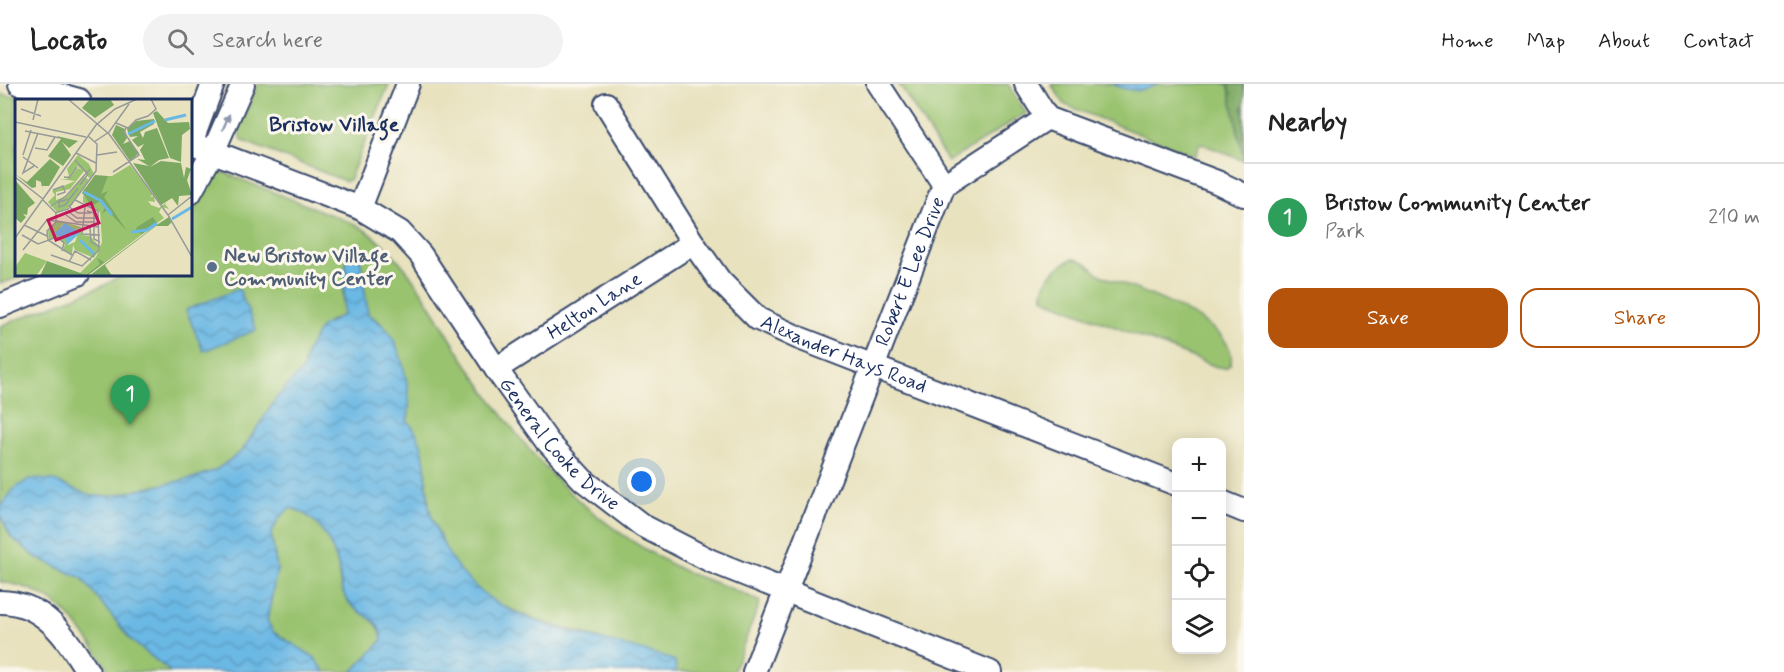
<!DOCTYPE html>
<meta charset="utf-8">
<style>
:root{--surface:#fff;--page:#f2f2f2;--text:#222;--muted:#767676;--line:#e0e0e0;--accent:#b45309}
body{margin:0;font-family:Mynerve,sans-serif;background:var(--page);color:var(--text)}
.controls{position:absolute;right:18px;bottom:18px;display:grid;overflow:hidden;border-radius:12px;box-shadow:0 3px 15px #0003}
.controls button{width:54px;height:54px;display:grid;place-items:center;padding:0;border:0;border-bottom:2px solid var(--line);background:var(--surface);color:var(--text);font:30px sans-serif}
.you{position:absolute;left:642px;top:398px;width:21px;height:21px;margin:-15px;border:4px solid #fff;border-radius:50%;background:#1a73e8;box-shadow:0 0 0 9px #1a73e833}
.badge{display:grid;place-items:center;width:39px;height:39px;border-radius:50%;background:var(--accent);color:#fff;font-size:20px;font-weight:700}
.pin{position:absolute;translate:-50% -50px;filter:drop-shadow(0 2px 3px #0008)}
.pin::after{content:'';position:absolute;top:32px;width:21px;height:18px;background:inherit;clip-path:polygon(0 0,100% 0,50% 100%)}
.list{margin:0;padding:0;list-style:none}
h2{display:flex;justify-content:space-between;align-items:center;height:78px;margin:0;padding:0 24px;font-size:26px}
h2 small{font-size:20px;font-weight:400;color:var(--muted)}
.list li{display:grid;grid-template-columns:39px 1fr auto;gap:18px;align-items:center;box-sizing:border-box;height:108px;padding:0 24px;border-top:2px solid var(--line)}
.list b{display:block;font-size:22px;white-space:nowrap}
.list p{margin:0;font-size:20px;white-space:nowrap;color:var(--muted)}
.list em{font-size:20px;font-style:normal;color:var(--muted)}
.actions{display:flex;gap:12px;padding:18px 24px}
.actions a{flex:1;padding:14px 0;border:2px solid var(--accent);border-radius:18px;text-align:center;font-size:21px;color:var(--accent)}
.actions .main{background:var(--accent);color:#fff}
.icon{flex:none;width:33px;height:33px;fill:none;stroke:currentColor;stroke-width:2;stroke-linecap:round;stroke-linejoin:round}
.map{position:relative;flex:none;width:1244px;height:588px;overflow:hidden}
header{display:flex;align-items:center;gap:36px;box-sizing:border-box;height:84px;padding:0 30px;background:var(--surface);border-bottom:2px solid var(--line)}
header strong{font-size:28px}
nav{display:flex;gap:33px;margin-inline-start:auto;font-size:21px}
.search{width:420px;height:54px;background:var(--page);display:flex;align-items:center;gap:15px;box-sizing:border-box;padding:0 21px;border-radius:33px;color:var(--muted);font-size:22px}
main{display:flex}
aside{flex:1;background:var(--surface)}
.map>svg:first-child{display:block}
.green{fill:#9ac370;stroke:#5a7967;stroke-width:1.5}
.forest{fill:url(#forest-firs);stroke:#4b6c60;stroke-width:1.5}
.water{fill:url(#water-waves);stroke:#4274a1;stroke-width:1.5}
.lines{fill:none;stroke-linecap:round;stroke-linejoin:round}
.minor-casing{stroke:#3a4a6d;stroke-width:26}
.minor{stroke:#fff;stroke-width:22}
.oneway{fill:#8d97ae}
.service-dot{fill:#5c6f8a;stroke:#fbf7ec;stroke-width:2}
.labels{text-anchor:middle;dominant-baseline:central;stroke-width:6;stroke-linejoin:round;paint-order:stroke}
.service-label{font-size:20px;font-weight:bold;fill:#4e5e75;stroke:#fbf7ec;text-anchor:start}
.street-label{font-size:20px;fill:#1b2f5e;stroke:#fbf7ec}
.neighbourhood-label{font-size:21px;font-weight:bold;fill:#1b2f5e;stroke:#fbf7ec}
.inset-river{fill:none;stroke:#6ab8e4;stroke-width:3}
.inset-road{fill:none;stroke:#969a98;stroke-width:1.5}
.view{fill:#c2185b;fill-opacity:0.15;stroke:#c2185b;stroke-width:3}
.inset-edge{fill:none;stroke:#1b2f5e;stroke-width:3}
</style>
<header>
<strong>Locato</strong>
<div class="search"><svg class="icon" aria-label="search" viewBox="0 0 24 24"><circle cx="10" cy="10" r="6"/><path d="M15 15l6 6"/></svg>Search here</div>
<nav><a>Home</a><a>Map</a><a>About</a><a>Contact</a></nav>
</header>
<main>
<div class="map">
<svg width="1244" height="588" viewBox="0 0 1244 588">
<defs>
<pattern id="forest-firs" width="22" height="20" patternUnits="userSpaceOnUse" patternTransform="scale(1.5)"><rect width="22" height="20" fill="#7ba962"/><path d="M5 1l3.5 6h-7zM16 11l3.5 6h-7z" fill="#648a54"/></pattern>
<pattern id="water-waves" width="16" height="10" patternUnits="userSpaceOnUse" patternTransform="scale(1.5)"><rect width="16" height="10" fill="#6ab8e4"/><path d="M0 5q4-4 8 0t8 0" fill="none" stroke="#5696bc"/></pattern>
</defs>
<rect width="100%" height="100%" fill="#fbf7ec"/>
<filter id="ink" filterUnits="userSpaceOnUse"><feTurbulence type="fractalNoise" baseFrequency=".0167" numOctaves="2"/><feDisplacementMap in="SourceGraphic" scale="12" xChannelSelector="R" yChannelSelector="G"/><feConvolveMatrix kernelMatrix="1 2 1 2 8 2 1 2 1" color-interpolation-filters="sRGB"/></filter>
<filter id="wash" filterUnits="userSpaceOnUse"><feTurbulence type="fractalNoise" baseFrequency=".008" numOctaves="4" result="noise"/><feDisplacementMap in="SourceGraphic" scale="24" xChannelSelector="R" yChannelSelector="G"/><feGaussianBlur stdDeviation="1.35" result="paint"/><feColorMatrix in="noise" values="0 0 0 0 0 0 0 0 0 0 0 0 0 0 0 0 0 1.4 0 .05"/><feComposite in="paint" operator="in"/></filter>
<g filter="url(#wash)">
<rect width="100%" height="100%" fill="#e8e2bf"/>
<g class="green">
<polygon points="258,0 389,0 349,96 345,97 243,57 238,48"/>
<polygon points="899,0 1008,0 1026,29 948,78"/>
<polygon points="1051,0 1244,0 1244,77 1200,59 1195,72 1065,21"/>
<polygon points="0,10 36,16 16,16 16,190 25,191 0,200"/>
<path d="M 222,88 L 357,141 C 409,171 433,230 466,279 C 493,319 521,359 555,394 C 592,432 637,463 684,487 C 709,498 737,504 760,518 L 733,588 L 676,588 L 675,577 L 536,536 L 495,519 L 467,497 L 447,469 L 430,429 L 425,383 L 407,337 L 380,238 L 368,230 L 361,179 L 348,174 L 343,209 L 343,232 L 329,237 L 307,267 L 303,285 L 269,326 L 242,367 L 216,386 L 194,394 L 111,412 L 92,412 L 73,405 L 5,416 L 0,423 L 0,242 L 105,201 L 122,191 L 190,190 L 191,131 L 216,90 Z"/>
<path d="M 1072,175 C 1088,175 1090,186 1103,192 C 1132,205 1239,237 1231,279 L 1226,284 L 1217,283 L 1049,217 L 1043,213 C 1042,195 1057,182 1072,175 Z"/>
<path d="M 290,424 C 294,425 300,425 304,427 C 320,435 335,465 338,482 C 340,495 339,505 348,517 C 359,533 381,532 382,557 L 352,588 L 325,588 L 314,573 L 273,548 L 267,536 L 277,485 L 271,450 L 279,434 Z"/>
<path d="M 0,431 L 11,453 L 36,473 L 82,494 L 131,556 L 171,588 L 110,588 C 79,542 59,505 0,498 Z"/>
</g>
<polygon class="forest" points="1228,0 1244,0 1244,76"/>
<g class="water">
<path d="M 1112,0 L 1157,0 C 1142,10 1127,7 1112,0 Z"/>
<path d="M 354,170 L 359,172 L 361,179 L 368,230 C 375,236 383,240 389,248 C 402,266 414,317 407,337 C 430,358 424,399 430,427 C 432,436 437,445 440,453 C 481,549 591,545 675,577 L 676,588 L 352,588 L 382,557 C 382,532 359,533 348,517 C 338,504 342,492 337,477 C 329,453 316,430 290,424 L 279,434 L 271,450 L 277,485 L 267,536 L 273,548 L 314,573 L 325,588 L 171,588 L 131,556 L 82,494 L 36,473 L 11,453 L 0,431 L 0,423 L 13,406 L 29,395 L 51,396 L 92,412 L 111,412 L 194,394 L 216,386 L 242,367 L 278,312 L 303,285 L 307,267 L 321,243 L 343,231 L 346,181 L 348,174 Z"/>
<polygon points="239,205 256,246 203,267 186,226"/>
</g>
</g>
<g filter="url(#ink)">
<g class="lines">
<g class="minor-casing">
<g id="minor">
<polyline points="20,0 79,16"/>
<polyline points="878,0 944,101"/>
<polyline points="1026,0 1047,34 1217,98 1244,111"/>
<path id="s1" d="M 606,20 L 693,159 L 720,197 L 758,235 L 799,254 L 1176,400"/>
<path id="s2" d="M 190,59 L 360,124 L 400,148 L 421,171 L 496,285 L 548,358 L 583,396 L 643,442 L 711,477 L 990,588"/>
<polyline points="190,62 213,0"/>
<polyline points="190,109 213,68 243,0"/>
<polyline points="360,124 408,0"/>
<polyline points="0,222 78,190"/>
<path id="s3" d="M 496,285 L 693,159"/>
<polyline points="1222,418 1244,427"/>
<path d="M 0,518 C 45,518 67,555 88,588"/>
<path id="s4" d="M 754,588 L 944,101 L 1047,34"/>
</g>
</g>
<use href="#minor" class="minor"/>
</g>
<defs><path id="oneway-solid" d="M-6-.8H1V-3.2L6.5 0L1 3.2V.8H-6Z" transform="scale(1.5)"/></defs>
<use class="oneway" href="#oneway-solid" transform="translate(226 38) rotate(-67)"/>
</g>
<circle class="service-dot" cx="212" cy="183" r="6"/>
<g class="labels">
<g class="service-label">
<text x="224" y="172">New Bristow Village<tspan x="224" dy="23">Community Center</tspan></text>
</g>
<g class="street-label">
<text stroke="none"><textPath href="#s4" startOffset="430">Robert E Lee Drive</textPath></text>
<text stroke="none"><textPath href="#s3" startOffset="117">Helton Lane</textPath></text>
<text stroke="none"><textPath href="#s1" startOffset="357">Alexander Hays Road</textPath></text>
<text stroke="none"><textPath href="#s2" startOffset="495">General Cooke Drive</textPath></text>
</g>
<g class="neighbourhood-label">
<text x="334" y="41">Bristow Village</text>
</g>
</g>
<g transform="translate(15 15)">
<rect width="177" height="177" fill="#e8e2bf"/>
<path d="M 63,56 L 74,65 L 79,75 L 75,80 L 69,72 L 55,90 L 41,93 L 41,101 L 52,97 L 68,77 L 74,81 L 53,109 L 42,113 L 33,103 L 40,96 L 37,92 L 60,82 L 45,80 L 53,80 L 63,69 L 67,71 L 62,67 L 54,78 L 49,77 L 54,77 L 52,70 ZM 115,66 L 138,95 L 135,98 L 139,97 L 140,103 L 133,102 L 136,106 L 144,109 L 153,102 L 150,105 L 154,110 L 147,108 L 144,113 L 149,119 L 71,176 L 65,174 L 81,158 L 87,143 L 85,113 L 68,103 L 68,97 L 73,99 L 68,91 L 83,77 L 97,77 ZM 42,121 L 66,128 L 67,136 L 75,137 L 85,148 L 79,159 L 60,151 L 58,146 L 57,155 L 48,152 L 50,145 L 42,138 L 34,141 L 33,132 ZM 47,126 L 64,132 L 60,143 L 53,146 L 52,140 L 42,136 ZM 10,154 L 32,162 L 21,177 L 0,177 L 0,168 Z" fill="#9ac370" fill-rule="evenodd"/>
<path d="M 75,0 L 95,0 L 99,6 L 80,19 L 67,9 ZM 142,12 L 153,24 L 174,23 L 175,30 L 167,36 L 166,63 L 155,59 L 138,14 ZM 139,20 L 139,25 L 125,33 L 128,39 L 130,33 L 142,29 L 154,59 L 144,61 L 135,68 L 146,62 L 166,64 L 169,79 L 171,68 L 176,70 L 172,81 L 177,96 L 164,97 L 163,107 L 157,99 L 146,106 L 118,64 L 134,67 L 122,60 L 130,61 L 125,51 L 129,45 L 123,48 L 117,41 L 123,37 L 115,38 L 112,30 L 121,22 ZM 101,26 L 110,30 L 112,39 L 108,45 L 115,42 L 124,54 L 115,62 L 97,36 ZM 42,37 L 63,42 L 54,49 L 47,43 L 56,56 L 48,67 L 33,57 L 46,40 ZM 35,60 L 45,68 L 34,87 L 27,87 L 28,94 L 26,83 L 21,81 L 21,88 L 17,89 L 0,75 L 12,83 ZM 80,76 L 93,77 L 86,95 L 93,92 L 89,98 L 112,132 L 92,111 L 87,115 L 90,108 L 85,102 L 77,107 L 67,94 ZM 0,81 L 20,104 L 13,109 L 12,116 L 8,115 L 11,118 L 6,124 L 0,119 ZM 138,118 L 142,124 L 72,177 L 25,177 L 32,162 L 71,176 L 85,165 L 82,159 L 89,163 L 127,135 L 120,132 L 122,128 ZM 154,118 L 157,123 L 153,127 L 141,127 L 90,166 L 97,177 L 74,177 L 140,127 Z" fill="#7ba962"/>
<path d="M 50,124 L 65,134 L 52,146 L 51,140 L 39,135 Z" fill="#6ab8e4"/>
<path class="inset-river" d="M 150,21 L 171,16M 113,35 L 140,22M 69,93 L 86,102 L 97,116M 157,120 L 177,108M 116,133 L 132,131 L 142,124M 65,141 L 79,155"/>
<path class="inset-road" d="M 53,0 L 94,35 L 153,116 L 177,158M 6,10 L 26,17M 18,21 L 23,0M 0,23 L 71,38M 101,24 L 113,29 L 121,21 L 133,17 L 141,10 L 136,0M 10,32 L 45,39M 79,43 L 94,33 L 114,5M 20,49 L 32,51 L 40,38M 61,54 L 81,64M 8,56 L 16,31M 82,56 L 102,53M 8,58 L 23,69M 60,61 L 73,75 L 65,86M 19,67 L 8,74 L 23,34M 98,73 L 124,56 L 109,33 L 111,29M 0,78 L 28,100M 49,78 L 54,79 L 62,68M 38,91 L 48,87 L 50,93 L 42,96M 53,100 L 44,103 L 44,108 L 50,106 L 63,89M 28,101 L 41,114 L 41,123 L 32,132 L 33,141 L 57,156M 36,107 L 51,97 L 75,70M 53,107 L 63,114 L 76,114M 70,108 L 67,135 L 85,136M 72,112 L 79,114 L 79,140 L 85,143M 54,113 L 62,119 L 82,119M 40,114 L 53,110 L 81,72 L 82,45 L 73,37M 51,116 L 61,123 L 79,123M 153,116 L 177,97M 9,126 L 32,137M 75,128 L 76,143 L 85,148M 7,136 L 23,145 L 42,138 L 49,144 L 47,152M 0,139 L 81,26 L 100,10 L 122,0M 8,151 L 32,121 L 84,128M 36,156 L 67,167 L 84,151 L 83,112 L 60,101M 54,163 L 60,152 L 76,161"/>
<path class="view" d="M 76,104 L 84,124 L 41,141 L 33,121 Z"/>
<rect width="177" height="177" class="inset-edge"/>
</g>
</svg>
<div class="controls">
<button>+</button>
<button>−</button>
<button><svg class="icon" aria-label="locate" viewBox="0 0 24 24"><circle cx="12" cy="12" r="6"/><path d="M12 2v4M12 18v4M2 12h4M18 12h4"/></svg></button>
<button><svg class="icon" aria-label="layers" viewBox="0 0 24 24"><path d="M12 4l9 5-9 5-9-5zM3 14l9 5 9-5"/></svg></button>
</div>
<div class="you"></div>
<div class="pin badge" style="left:130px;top:341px;background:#2e9e5b">1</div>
</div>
<aside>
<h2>Nearby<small></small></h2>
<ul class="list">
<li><span class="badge" style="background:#2e9e5b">1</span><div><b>Bristow Community Center</b><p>Park</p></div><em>210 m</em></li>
</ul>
<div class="actions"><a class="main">Save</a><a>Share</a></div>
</aside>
</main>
